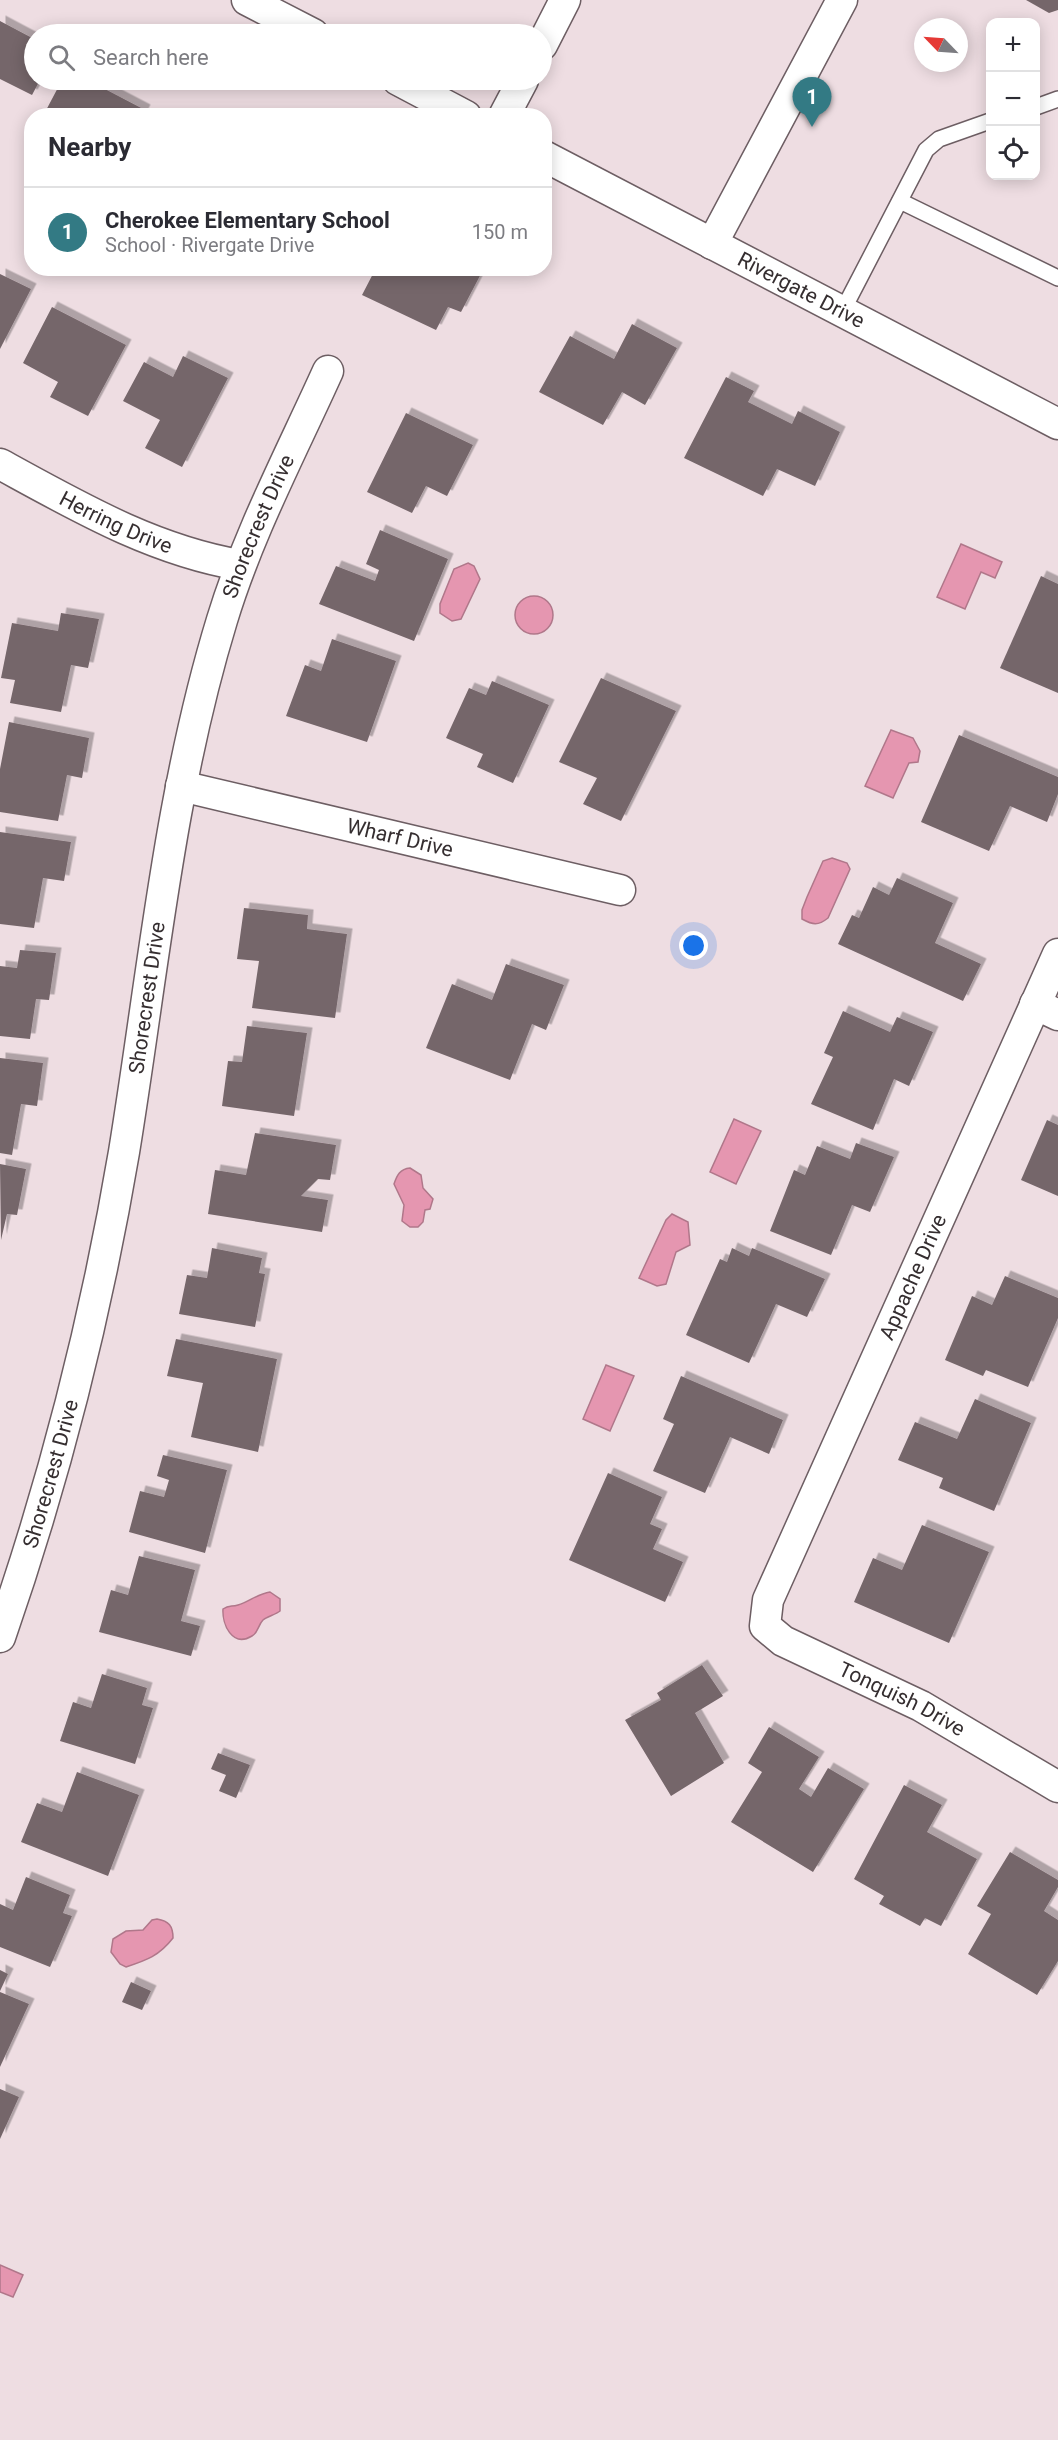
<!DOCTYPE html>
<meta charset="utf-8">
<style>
:root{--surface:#fff;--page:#f7f7f7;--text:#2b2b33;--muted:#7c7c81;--line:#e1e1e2;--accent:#337a84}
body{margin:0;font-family:Roboto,sans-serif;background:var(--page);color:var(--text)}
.controls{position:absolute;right:18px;top:18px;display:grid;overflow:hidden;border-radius:12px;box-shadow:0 3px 15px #0003}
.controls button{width:54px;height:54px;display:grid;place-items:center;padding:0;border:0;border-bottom:2px solid var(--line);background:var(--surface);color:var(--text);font:30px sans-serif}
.compass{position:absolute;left:914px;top:18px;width:54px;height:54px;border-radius:50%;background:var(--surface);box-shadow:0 3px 15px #0003;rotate:295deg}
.you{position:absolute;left:694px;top:946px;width:21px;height:21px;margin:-15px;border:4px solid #fff;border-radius:50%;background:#1a73e8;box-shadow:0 0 0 9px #1a73e833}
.badge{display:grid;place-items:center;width:39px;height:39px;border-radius:50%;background:var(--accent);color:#fff;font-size:20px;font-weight:700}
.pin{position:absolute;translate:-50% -50px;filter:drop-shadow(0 2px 3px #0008)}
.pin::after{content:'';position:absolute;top:32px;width:21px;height:18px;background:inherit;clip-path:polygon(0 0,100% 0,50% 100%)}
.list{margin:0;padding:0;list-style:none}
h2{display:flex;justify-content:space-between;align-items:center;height:78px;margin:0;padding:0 24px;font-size:26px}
h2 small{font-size:20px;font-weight:400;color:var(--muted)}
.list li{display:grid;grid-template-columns:39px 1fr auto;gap:18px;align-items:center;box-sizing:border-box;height:90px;padding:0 24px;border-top:2px solid var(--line)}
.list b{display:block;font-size:22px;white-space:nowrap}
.list p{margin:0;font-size:20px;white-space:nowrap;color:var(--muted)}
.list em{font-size:20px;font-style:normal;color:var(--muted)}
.icon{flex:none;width:33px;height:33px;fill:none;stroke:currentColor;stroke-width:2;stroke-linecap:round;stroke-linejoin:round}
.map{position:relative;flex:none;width:1058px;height:2440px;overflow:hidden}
.search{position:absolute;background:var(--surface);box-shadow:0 3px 15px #0003;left:24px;top:24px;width:528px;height:66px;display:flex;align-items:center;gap:15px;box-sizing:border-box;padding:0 21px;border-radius:33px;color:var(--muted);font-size:22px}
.panel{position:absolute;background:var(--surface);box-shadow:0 3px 15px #0003;left:24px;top:108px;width:528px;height:168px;border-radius:24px}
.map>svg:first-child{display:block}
.water{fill:#e596b0;stroke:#b0778a;stroke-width:1.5}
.building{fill:#75666a;filter:url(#shadow)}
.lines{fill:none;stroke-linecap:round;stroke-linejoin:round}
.service-casing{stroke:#6d5e63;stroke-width:18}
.minor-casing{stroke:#6d5e63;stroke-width:33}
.service{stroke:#fff;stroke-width:15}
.minor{stroke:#fff;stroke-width:30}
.labels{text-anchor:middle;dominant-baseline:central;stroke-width:6;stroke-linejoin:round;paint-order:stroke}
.street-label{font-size:21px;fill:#352e30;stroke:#fff}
</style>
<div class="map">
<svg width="1058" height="2440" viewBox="0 0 1058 2440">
<defs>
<filter id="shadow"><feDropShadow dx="5.5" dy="-5.5" stdDeviation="0" flood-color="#0004"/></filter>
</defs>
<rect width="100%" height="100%" fill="#eedde2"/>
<g class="water">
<polygon points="961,544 1002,562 995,578 981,572 965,609 937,597"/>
<polygon points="468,563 474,566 480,579 461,619 452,621 440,613 440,604 454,569"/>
<circle cx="534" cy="615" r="19"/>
<polygon points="891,730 913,738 920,751 918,762 909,763 893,798 865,786"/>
<path d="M 832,858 L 847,863 L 850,869 L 828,918 C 818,926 813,925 802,919 L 802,910 L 807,897 L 823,861 Z"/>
<polygon points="734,1119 761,1131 736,1184 710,1172"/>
<path d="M 410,1168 L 421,1175 L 423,1188 L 433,1199 L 430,1209 L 425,1210 L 423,1222 L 418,1227 L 410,1227 L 402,1221 L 404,1205 L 394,1184 C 397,1175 400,1169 410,1168 Z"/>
<polygon points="672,1214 688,1222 690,1245 676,1252 666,1284 657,1286 639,1278 666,1220"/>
<polygon points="606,1365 634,1376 610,1431 583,1419"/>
<path d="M 270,1592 L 280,1599 L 280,1611 C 275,1615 268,1616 263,1620 C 258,1625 258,1633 252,1636 C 232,1648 222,1624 223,1609 C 229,1605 231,1607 238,1605 C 249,1602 257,1594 270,1592 Z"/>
<path d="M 157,1919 C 169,1921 173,1926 173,1938 C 159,1956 147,1960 126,1967 L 120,1964 L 111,1952 L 113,1939 L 126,1931 L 143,1930 L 152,1920 Z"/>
<polygon points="0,2265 23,2275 13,2297 0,2292"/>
</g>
<g class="building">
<polygon points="1026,0 1058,0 1058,10 1049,13"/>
<polygon points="0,21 34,39 34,80 40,80 32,95 0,79"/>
<polygon points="62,80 105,80 101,87 145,110 142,116 43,116"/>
<polygon points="376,268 484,268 461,312 448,307 436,330 362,295"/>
<polygon points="0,274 31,289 0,349"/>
<polygon points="52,307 126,345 88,416 50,397 58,382 23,363"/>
<polygon points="632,324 677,348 645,405 622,392 603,425 539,392 570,336 614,359"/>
<polygon points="183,356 228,378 182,467 145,448 160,420 123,401 144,362 173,377"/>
<polygon points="726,377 754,391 748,402 792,424 798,411 840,432 815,486 777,469 763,496 684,458"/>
<polygon points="406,413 473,445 447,496 426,486 412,513 367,492"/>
<polygon points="380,530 448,559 414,641 319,604 336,566 375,581 379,570 366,564"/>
<polygon points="1041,576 1058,584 1058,693 1000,668"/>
<polygon points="61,613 99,619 88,668 71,665 61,712 10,703 15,680 1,678 12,623 58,631"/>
<polygon points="332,639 396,661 367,742 286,716 305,665 321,671"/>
<polygon points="601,678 676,711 621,821 583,804 597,778 559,762"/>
<polygon points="492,681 549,705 513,783 477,767 483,754 446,738 469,688 486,695"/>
<polygon points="9,722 89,738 82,778 67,775 58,821 0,812 0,769"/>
<polygon points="959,735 1058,777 1058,794 1047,822 1010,806 989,851 921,822"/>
<polygon points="0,832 71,842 64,881 43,878 34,928 0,924"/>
<polygon points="897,878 953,903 935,943 981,964 963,1001 838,944 852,915 859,918 873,887 889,895"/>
<polygon points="244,908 308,915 307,929 347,934 335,1018 252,1008 259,961 237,959"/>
<polygon points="20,950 56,953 49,1000 36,999 30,1039 0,1036 0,966 17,968"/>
<polygon points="506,964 564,985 546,1030 532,1024 510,1080 426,1048 452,984 492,1000"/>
<polygon points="843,1011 890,1032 897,1017 933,1032 909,1086 894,1079 873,1130 811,1104 833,1057 824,1053"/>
<polygon points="247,1026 307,1033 294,1116 222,1106 228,1061 242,1062"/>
<polygon points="0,1058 43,1063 37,1106 21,1104 12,1155 0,1153"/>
<polygon points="1047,1120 1058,1125 1058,1196 1021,1180"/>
<polygon points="255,1133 336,1145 330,1180 318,1179 301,1196 328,1200 322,1232 208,1214 215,1170 246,1175"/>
<polygon points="856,1143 894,1157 870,1212 852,1205 831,1255 770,1231 794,1170 805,1175 817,1146 850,1159"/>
<polygon points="0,1164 26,1169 17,1215 7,1214 1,1240"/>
<polygon points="212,1248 262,1258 259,1273 265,1274 255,1327 179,1314 187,1275 207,1278"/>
<polygon points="732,1248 749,1256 752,1248 825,1279 807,1317 776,1304 749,1363 686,1335 720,1259 727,1262"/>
<polygon points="1005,1276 1058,1298 1058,1318 1028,1387 986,1370 983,1376 945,1360 972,1296 992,1305"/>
<polygon points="176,1339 277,1359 258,1452 191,1437 203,1383 167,1376"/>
<polygon points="681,1376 783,1420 769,1454 730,1437 705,1493 653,1471 674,1424 663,1419"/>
<polygon points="975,1399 1031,1423 994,1511 939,1488 943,1478 898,1460 915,1422 957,1439"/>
<polygon points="163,1455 227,1470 205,1553 129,1532 140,1491 164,1497 169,1480 157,1476"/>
<polygon points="608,1473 662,1497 650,1524 662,1529 653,1549 683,1562 665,1602 569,1560"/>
<polygon points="922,1525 989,1552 949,1643 854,1602 873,1558 902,1570"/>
<polygon points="139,1556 195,1570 181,1621 200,1626 191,1656 99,1632 111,1590 128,1595"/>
<polygon points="702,1665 723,1696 695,1713 724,1763 671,1796 625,1720 661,1700 657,1693"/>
<polygon points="102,1674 147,1688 142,1705 153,1708 135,1764 60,1741 73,1702 91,1708"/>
<polygon points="769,1727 819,1757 799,1789 811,1797 828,1768 864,1789 813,1872 731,1822 762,1772 748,1763"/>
<polygon points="218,1753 250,1765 236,1798 219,1791 226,1775 211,1769"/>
<polygon points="77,1772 139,1795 108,1876 21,1842 37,1803 62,1812"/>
<polygon points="904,1785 942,1805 927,1832 977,1859 941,1926 925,1918 920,1926 879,1904 884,1896 854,1879"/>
<polygon points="1010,1852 1058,1880 1058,1887 1044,1911 1058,1920 1058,1961 1037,1995 968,1954 991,1914 977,1906"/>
<polygon points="26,1877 70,1895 63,1913 72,1916 50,1967 0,1947 0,1904 13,1910"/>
<polygon points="0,1970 8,1974 0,1991"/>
<polygon points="131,1982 151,1991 142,2010 122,2002"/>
<polygon points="0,1992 29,2004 0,2067"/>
<polygon points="0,2089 19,2097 0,2139"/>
</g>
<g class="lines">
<g class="service-casing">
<g id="service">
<polyline points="1036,107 1058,99"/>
<polyline points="900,201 1058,278"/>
<polyline points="842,312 926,150 939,139 990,121"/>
</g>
</g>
<g class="minor-casing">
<g id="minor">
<polyline points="247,0 313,34"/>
<polyline points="542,45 565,0"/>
<polyline points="398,80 466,116"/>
<polyline points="504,116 523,80"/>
<path id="s1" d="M 544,156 L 1058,424"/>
<polyline points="712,244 842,0"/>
<path id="s2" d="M 0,464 C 77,506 152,550 240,565"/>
<path id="s3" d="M 181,786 L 620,890"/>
<path id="s4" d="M 1058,954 L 768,1600 L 765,1626 L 783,1641 L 921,1706 L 1058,1787"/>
<polyline points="1035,1004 1058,1015"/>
<path id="s5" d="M 0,1637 C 55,1479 96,1317 124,1152 C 153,974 169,793 222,620 C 248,534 291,453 328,371"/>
</g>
</g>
<use href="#service" class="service"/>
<use href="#minor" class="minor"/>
</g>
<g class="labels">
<g class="street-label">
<text stroke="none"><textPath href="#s1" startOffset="290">Rivergate Drive</textPath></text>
<text stroke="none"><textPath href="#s2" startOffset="130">Herring Drive</textPath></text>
<text stroke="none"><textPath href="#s5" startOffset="1143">Shorecrest Drive</textPath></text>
<text stroke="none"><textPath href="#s3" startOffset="225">Wharf Drive</textPath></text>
<text stroke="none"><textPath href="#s5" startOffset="657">Shorecrest Drive</textPath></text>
<text transform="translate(913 1277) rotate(-66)">Appache Drive</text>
<text stroke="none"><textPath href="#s5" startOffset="171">Shorecrest Drive</textPath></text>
<text stroke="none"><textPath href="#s4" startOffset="890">Tonquish Drive</textPath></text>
</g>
</g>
</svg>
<div class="controls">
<button>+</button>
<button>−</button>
<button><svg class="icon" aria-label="locate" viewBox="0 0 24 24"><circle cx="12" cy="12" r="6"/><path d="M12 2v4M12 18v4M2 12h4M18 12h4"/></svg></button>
</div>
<svg class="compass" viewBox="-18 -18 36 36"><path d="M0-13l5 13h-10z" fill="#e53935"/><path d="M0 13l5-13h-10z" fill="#7c7c81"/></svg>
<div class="you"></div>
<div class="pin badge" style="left:812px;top:127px">1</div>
<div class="search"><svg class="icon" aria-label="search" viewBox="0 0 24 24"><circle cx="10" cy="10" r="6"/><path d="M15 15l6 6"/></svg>Search here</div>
<section class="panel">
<h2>Nearby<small></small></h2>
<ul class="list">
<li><span class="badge">1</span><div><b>Cherokee Elementary School</b><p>School · Rivergate Drive</p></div><em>150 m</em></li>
</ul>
</section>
</div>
